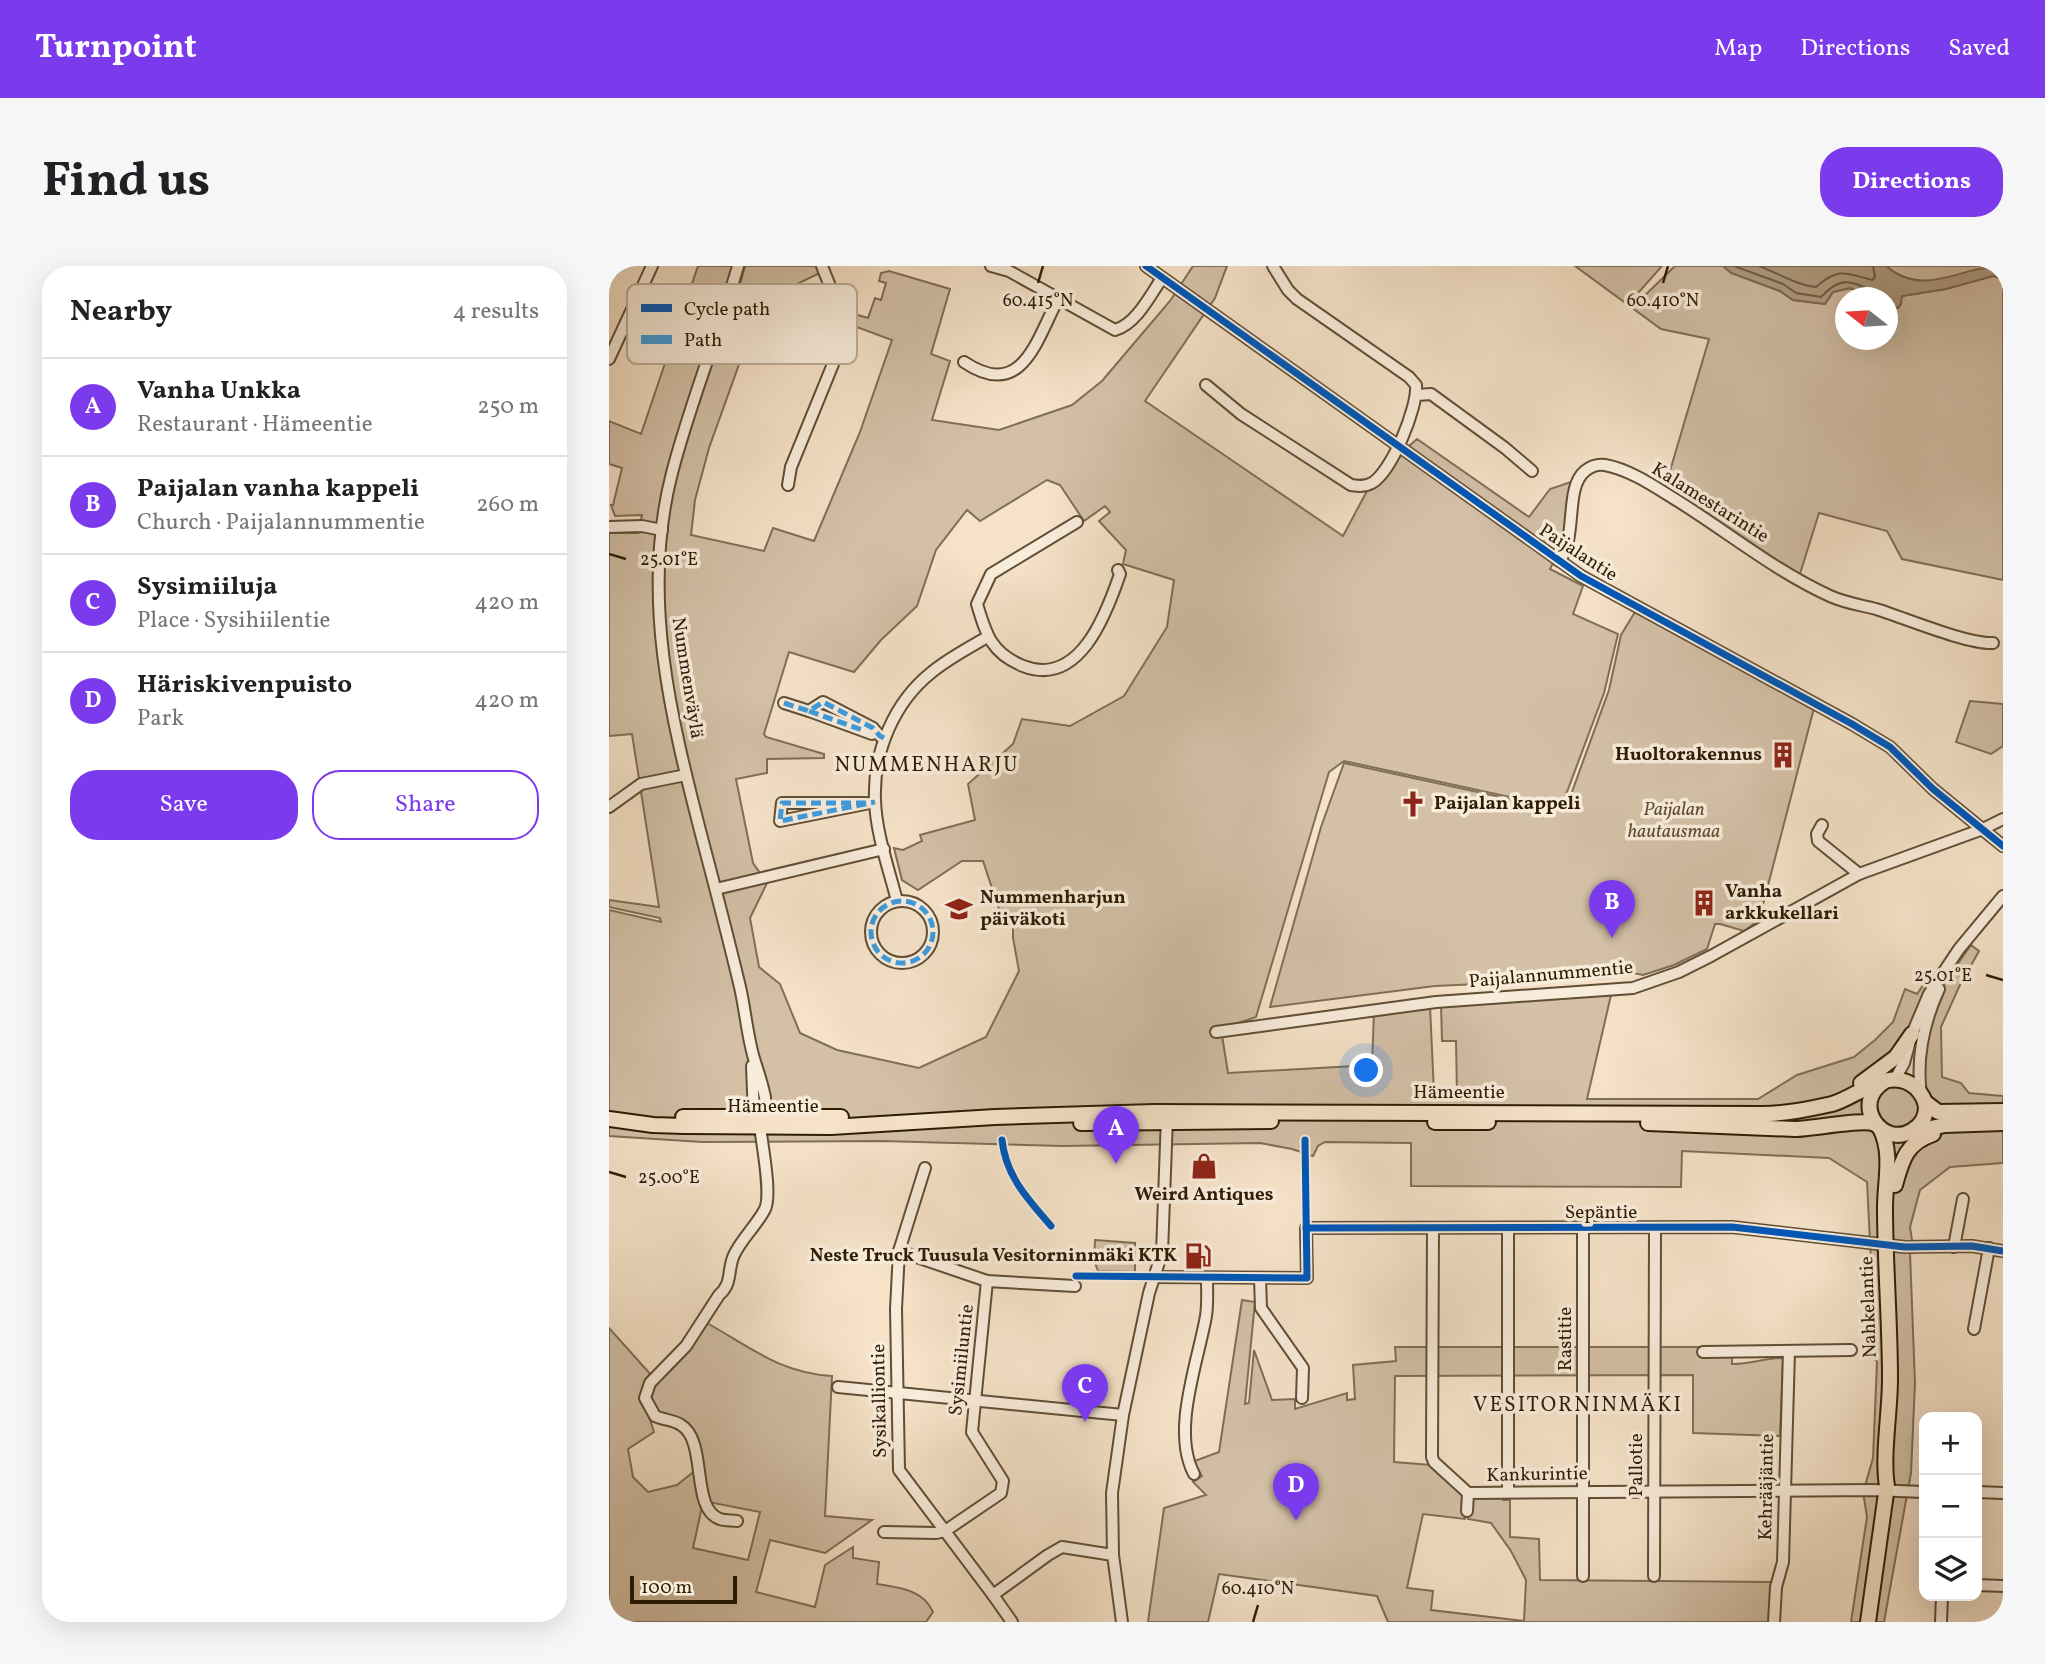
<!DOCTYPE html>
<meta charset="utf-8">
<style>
:root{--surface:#fff;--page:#f6f6f6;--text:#202124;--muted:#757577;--line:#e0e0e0;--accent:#7c3aed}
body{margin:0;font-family:Vollkorn,serif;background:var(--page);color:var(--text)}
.controls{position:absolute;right:21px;bottom:21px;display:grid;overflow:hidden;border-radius:14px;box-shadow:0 7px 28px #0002}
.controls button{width:63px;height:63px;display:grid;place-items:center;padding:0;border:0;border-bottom:2px solid var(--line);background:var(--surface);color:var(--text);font:35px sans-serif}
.compass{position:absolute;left:1226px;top:21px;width:63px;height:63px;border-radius:50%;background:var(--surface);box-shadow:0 7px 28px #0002;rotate:287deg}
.scale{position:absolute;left:21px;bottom:18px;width:107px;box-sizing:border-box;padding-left:7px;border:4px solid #2e1c04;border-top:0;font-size:19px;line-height:24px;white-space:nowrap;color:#2e1c04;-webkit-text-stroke:5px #f8ecdb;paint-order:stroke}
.you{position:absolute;left:758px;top:805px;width:24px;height:24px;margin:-18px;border:5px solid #fff;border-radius:50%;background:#1a73e8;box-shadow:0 0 0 10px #1a73e833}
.badge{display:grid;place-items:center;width:46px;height:46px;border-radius:50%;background:var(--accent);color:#fff;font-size:23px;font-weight:700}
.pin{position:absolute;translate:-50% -58px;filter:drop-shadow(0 2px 4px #0008)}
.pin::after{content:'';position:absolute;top:37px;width:24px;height:21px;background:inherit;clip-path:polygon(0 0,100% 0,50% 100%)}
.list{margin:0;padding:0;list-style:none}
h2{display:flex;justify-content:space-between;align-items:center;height:91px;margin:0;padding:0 28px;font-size:30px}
h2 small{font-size:23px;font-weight:400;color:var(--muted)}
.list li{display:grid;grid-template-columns:46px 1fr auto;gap:21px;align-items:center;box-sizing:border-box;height:98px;padding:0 28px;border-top:2px solid var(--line)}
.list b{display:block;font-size:26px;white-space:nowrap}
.list p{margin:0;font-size:23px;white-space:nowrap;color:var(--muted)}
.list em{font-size:23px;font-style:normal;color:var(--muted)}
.actions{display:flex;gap:14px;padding:21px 28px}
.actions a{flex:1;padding:16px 0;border:2px solid var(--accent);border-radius:28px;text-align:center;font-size:24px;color:var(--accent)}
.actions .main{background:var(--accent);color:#fff}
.icon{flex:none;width:38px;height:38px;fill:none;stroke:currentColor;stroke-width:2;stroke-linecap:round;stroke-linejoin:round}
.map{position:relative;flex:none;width:1394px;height:1356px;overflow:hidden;border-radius:28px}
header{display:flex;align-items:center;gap:42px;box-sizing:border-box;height:98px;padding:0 35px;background:var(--accent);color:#fff}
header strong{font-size:33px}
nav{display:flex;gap:38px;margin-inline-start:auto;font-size:24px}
.intro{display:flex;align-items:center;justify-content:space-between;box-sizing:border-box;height:168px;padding:0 42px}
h1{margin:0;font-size:49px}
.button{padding:18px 32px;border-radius:28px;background:var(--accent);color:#fff;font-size:24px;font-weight:700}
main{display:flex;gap:42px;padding:0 42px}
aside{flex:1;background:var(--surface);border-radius:28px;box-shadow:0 7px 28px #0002}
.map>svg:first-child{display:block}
.green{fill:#d3c0a7;stroke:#806e56;stroke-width:2;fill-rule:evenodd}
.water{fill:#b19f85;stroke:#7d6b51;stroke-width:2}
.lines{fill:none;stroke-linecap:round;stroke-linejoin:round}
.shore{stroke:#705e44;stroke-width:2}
.stream{stroke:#7d6b51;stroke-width:2}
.minor-casing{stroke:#604e35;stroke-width:14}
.major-casing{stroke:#2e1c04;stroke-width:18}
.minor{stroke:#f8ecdb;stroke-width:10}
.major{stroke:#f5e2c8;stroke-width:14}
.quiet{stroke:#3d9bdd;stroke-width:5;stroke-dasharray:10 5;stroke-linecap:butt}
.cycleway-casing{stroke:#f8ecdb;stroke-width:11}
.cycleway{stroke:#0057b8;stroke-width:7}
.ticks{fill:none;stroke:#2e1c04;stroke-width:2.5}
.labels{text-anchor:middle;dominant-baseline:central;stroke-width:7;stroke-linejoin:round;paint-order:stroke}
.street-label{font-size:19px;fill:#2e1c04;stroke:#f8ecdb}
.poi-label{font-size:19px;font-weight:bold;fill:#2e1c04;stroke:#f8ecdb;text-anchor:start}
.park-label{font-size:19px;font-style:italic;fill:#604d35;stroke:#f8ecdb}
.neighbourhood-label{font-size:21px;letter-spacing:2px;fill:#2e1c04;stroke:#f8ecdb}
.key{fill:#f8ecdb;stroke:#bbae9a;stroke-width:2}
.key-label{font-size:19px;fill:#2e1c04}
.ticks-label{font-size:18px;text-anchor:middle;fill:#2e1c04;stroke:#f8ecdb;stroke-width:7;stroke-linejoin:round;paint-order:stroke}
</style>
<header>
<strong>Turnpoint</strong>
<nav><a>Map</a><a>Directions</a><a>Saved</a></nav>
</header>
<div class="intro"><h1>Find us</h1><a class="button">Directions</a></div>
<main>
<aside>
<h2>Nearby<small>4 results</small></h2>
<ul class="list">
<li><span class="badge">A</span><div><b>Vanha Unkka</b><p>Restaurant · Hämeentie</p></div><em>250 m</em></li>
<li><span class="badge">B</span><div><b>Paijalan vanha kappeli</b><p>Church · Paijalannummentie</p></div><em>260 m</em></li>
<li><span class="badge">C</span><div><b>Sysimiiluja</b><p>Place · Sysihiilentie</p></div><em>420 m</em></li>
<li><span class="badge">D</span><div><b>Häriskivenpuisto</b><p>Park</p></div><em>420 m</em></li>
</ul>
<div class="actions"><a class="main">Save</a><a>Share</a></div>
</aside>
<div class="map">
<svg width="1394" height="1356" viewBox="0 0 1394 1356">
<rect width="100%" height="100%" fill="#f5e2c8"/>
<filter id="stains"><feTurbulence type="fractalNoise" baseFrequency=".00286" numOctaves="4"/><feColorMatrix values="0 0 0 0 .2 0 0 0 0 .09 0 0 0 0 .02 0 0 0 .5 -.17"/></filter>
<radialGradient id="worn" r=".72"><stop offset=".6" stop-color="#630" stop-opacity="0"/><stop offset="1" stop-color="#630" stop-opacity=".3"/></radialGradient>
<g class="green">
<path d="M 89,0 L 124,0 L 109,53 L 100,71 L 120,60 L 136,0 L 208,0 L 211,7 L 171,26 L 146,54 L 100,182 L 86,234 L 82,269 L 155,285 L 164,262 L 205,275 L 251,166 L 283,74 L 245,60 L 242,47 L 259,52 L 266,32 L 272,34 L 277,17 L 270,15 L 272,7 L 280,5 L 341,23 L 322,88 L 341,95 L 323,154 L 390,164 L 463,139 L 493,115 L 561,35 L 584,0 L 618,0 L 606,32 L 536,135 L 734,270 L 759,223 L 784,194 L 808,173 L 920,251 L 941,223 L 965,215 L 954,278 L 941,303 L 974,320 L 964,348 L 1009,368 L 995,427 L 952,542 L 735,495 L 720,506 L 647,751 L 612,763 L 619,807 L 763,799 L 765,746 L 821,740 L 825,827 L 848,827 L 847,775 L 833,775 L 832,738 L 1002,729 L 978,833 L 1149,833 L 1188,809 L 1245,791 L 1266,774 L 1284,756 L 1296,723 L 1308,728 L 1324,705 L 1327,711 L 1312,733 L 1296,771 L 1270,802 L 1318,826 L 1312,801 L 1327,737 L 1336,716 L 1362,679 L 1370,685 L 1350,721 L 1332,761 L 1333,811 L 1352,817 L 1360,827 L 1394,830 L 1394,897 L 1341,901 L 1311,924 L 1301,961 L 1305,987 L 1301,987 L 1306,1117 L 1302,1207 L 1275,1356 L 1242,1356 L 1258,1251 L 1255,1232 L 1256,1220 L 1264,1192 L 1268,1096 L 1264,1091 L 1266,1075 L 1258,916 L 1220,892 L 1073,885 L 1072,921 L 802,920 L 802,877 L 716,876 L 709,880 L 704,890 L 683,883 L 651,877 L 453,880 L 273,875 L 93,876 L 0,870 L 0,644 L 52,656 L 51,652 L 0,641 L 0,634 L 50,641 L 23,468 L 0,470 L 0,267 L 29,267 L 33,249 L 6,250 L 2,239 L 4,239 L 13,202 L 0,198 L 0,155 L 32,168 ZM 438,214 L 451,219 L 475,255 L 496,240 L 501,246 L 490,255 L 517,284 L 514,298 L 565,314 L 558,361 L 515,430 L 461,460 L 413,453 L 404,478 L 359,518 L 366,554 L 311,569 L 313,575 L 294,584 L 285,582 L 293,614 L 309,624 L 353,595 L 374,595 L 394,655 L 404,657 L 404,672 L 410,705 L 377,771 L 310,802 L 228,784 L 191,767 L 171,718 L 150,701 L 141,652 L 158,617 L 144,597 L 127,513 L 158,507 L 158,493 L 215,492 L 215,488 L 157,471 L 155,468 L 180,386 L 245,406 L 272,374 L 308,340 L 327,284 L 358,244 L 371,255 Z"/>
<polygon points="966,0 1053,0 1021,36 1025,40 1066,0 1114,0 1122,7 1171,25 1184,34 1216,38 1224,26 1241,22 1262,31 1237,32 1237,74 1279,74 1279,39 1289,42 1293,30 1337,23 1384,10 1394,13 1394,314 1293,293 1278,265 1210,247 1190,311 1055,225 1100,73 1052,63"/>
<path d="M 1277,0 L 1388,0 C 1350,9 1309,28 1277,0 Z"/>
<polygon points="1026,346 1205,442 1150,654 1135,665 1111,658 1106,658 1098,683 1065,699 1034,709 1020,706 998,712 826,720 661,741 712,561 735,497 956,545 1000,424 1012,369"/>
<polygon points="1361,435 1394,438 1394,480 1382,488 1347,476"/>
<polygon points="486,974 526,977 526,1006 489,1005 485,994"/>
<path d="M 633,1034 L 646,1036 L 636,1138 L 640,1137 L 645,1084 L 663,1134 L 686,1133 L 686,1143 L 738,1127 L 738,1134 L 746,1133 L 744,1099 L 787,1095 L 786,1081 L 1123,1081 L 1123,1098 C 1143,1098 1155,1092 1174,1092 L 1171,1170 L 1084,1167 L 1084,1109 L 786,1110 L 785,1196 L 823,1199 L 857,1229 L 856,1253 L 814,1248 L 798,1322 L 824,1325 L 822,1344 L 915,1355 L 917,1314 L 902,1285 L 882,1257 L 859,1253 L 860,1229 L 892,1229 L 894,1234 L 901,1234 L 901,1271 L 930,1273 L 931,1314 L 1164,1316 L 1162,1356 L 779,1356 L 768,1330 L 610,1308 L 599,1356 L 539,1356 L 555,1242 L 597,1229 L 584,1216 L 593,1210 L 583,1196 L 610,1186 Z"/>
<path d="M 98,1057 C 141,1081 171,1107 223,1110 L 216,1250 L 263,1254 L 216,1287 L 161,1274 L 147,1326 L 206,1341 L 216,1299 L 244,1281 L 244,1292 L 270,1296 L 268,1318 C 290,1322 314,1323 324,1346 L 317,1356 L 0,1356 L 0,1062 L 43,1110 L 34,1132 L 45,1166 L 19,1183 L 24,1211 L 39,1226 L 68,1219 L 88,1203 L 94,1236 L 84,1282 L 139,1294 L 151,1246 L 99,1236 L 82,1165 L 44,1145 L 39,1131 L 43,1118 Z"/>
</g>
<path class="water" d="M 1114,0 L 1277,0 C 1315,33 1351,0 1393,0 L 1394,13 L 1384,10 L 1337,23 L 1293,30 L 1292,38 L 1289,42 L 1279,39 L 1279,32 L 1262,31 L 1241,22 L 1224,26 L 1216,38 L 1184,34 L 1171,25 L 1122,7 Z"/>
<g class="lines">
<g class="shore">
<path d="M 1125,0 L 1174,18 L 1187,27 L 1212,31 C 1228,14 1238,12 1259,23 L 1262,32"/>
<path d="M 1150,0 C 1169,7 1187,19 1207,21 C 1230,1 1237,7 1263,14 L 1266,11 L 1264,0"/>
</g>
<polyline class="stream" points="0,1352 6,1356"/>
<g class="minor-casing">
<g id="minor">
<path d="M 129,0 C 109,69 81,137 63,207 C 31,330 62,452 93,572 C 106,621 119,671 131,721 C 136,743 138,767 144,789 C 148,804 163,841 155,855"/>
<path d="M 382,0 L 400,5 L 506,64 C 527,58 541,30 553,12"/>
<polyline points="537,0 972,310 1243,458 1281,481 1324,523 1394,580"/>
<polyline points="0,93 43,0"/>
<path d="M 355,96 C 413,135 427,75 449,33"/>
<path d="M 597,119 L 632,148 L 742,219 C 749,220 756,221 763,217 C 783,205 809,141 807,119 L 800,111 L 688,33 L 679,24 L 664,0"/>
<polyline points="808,129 822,128 896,182 923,205"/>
<path d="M 179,219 L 182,201 L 233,76 C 236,50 222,24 213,0"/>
<path d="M 468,256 L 382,308 L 368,338 C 377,368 382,387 414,400 C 470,422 497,349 511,308 L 509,304"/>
<polyline points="0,261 33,260 53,264"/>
<path d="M 950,295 C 969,273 955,222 976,205 C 982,200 989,198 996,199 C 1023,204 1049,223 1072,237 C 1121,268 1168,306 1221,330 C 1236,337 1252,339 1267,343 C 1296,352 1357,378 1384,377"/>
<polyline points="175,437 200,445 214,436 264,462 271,470 275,472"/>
<polyline points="200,445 263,468"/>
<polyline points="257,537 173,537 171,555 266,536"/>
<polyline points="0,541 32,518 77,509"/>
<polyline points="1213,559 1208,568 1209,575 1250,608"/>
<polyline points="107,623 275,583"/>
<circle cx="293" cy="666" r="31"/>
<path d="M 288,635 C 280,603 267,568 266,534 C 264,486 285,436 323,406 C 340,392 360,382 378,371"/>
<polyline points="607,766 827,736 1024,722 1070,706 1102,690 1250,608 1374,563 1394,553"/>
<polyline points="1286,813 1295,797 1303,768 1320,728 1350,683 1394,630"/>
<path d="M 1312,829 C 1307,792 1314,758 1330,723"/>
<polyline points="316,902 290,985 287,1043 290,1204 384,1329 439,1289 453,1281 504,1289"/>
<polyline points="824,962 823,1191 825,1196 859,1227 1264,1224 1315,1226"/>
<polyline points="899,962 899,1226"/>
<polyline points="1345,981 1354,933"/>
<polyline points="290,985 378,1015 466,1020"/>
<polyline points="545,1011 698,1012 697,962 1123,961 1296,981 1363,980 1394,985"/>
<polyline points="651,1012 652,1042 694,1102 693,1132"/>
<polyline points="1365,1063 1380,982"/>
<polyline points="1094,1086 1242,1084"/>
<polyline points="229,1121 514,1149"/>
<path d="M 585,1208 C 562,1165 589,1096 597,1050 C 599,1037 598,1024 598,1012"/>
<polyline points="1368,1226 1394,1227"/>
<polyline points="858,1245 859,1227"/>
<path d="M 128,1255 C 123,1254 116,1255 111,1253 C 81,1243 99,1175 72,1159 C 65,1154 54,1154 46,1150 L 36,1132 L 41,1117 L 77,1080 L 110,1029 C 124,1017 118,1004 125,989 C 133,972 148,959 156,943 C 163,928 153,879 151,860 L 145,850 L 143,800"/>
<polyline points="275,1266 327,1267 336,1265 392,1227 394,1215 363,1166 378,1015"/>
<polyline points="974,1310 974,962"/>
<polyline points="1045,1310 1046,963"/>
<polyline points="1368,1319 1394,1320"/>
<polyline points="384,1329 403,1356"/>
<polyline points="513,1356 504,1289 503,1227 514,1149 540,1027 553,987 558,851"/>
<polyline points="1165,1356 1167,1321 1174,1296 1180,1085"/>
<polyline points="1332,1356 1333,1330"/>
</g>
</g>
<g class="major-casing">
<g id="major">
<polyline points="1252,817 1287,791 1303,768"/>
<polyline points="1316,836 1329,846 1394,845"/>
<polyline points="74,851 232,851"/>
<path d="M 0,853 L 44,859 L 75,860 L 222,861 L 386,851 L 545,846 L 1153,848 C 1177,848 1200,843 1223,838 C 1248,831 1282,798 1307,822 C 1312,827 1316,834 1317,841 C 1317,851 1312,859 1304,864 C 1274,884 1240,837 1276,815"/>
<polyline points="826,856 879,856"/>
<polyline points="472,857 662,855"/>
<path d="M 1039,857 L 1186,863 C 1204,863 1255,852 1266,858"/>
<polyline points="1303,866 1336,859 1394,857"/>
<path d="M 1286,919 C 1293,894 1297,877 1324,868"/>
<path d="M 1259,1356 L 1278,1220 C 1273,1190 1281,1146 1281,1113 C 1281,1056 1276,998 1276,941 C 1276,915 1284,887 1271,862"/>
</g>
</g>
<use href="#minor" class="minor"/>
<use href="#major" class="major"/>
<g class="quiet">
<polyline points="175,437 200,445 214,436 264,462 271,470 275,472"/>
<polyline points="200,445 256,465"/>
<polyline points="257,537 173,537 171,555 266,536"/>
<circle cx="293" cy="666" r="31"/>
</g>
<g class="cycleway-casing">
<g id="cycleway">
<polyline points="537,0 972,310 1243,458 1281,481 1324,523 1394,580"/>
<path d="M 393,874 C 397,911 419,933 442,960"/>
<polyline points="697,962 1123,961 1296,981 1363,980 1394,985"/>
<polyline points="467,1010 698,1012 696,874"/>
</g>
</g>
<use href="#cycleway" class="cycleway"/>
</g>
<path class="ticks" d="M 429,17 L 434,0M 1054,17 L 1059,0M 0,288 L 17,293M 1377,709 L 1394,714M 0,906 L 17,911M 644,1356 L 649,1339"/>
<defs>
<g id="building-bare" transform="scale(2.1)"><path d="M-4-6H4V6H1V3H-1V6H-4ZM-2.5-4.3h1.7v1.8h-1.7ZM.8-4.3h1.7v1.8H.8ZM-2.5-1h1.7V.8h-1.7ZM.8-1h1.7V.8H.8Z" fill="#8f2418" stroke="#f8ecdb" stroke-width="2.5" paint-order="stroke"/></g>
<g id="church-bare" transform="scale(2.1)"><path d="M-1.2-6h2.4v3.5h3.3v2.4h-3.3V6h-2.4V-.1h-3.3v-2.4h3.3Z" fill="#8f2418" stroke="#f8ecdb" stroke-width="2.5" paint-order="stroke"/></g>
<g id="school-bare" transform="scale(2.1)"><path d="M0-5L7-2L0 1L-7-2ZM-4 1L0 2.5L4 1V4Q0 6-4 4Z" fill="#8f2418" stroke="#f8ecdb" stroke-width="2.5" paint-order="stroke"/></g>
<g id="shop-bare" transform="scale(2.1)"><path d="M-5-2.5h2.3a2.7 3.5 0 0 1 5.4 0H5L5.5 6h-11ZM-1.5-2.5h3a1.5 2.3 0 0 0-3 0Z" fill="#8f2418" stroke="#f8ecdb" stroke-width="2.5" paint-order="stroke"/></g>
<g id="fuel-bare" transform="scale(2.1)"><path d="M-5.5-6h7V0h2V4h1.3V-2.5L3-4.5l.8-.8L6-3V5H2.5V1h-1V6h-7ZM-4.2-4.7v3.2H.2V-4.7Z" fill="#8f2418" stroke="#f8ecdb" stroke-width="2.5" paint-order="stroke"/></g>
</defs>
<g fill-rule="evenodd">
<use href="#building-bare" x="1174" y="489"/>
<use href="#church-bare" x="804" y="538"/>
<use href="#building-bare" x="1095" y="637"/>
<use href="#school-bare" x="350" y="643"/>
<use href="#shop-bare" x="595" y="900"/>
<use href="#fuel-bare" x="589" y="990"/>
</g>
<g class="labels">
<g class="street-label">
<text transform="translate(1101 237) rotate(32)">Kalamestarintie</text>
<text transform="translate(969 287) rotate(33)">Paijalantie</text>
<text transform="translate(78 412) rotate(81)">Nummenväylä</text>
<text transform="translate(942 709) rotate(-5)">Paijalannummentie</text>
<text x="850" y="827">Hämeentie</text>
<text x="164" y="841">Hämeentie</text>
<text x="992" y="947">Sepäntie</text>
<text transform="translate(1260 1041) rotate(-92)">Nahkelantie</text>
<text transform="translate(957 1073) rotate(-90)">Rastitie</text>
<text transform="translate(353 1094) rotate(-84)">Sysimiiluntie</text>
<text transform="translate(271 1135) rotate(-91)">Sysikalliontie</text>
<text transform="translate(1028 1199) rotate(-90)">Pallotie</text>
<text transform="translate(928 1209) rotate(-1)">Kankurintie</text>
<text transform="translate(1158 1221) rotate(-89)">Kehrääjäntie</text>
</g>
<g class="poi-label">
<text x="1153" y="489" text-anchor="end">Huoltorakennus</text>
<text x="825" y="538">Paijalan kappeli</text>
<text x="1116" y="626">Vanha<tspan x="1116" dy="22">arkkukellari</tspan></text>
<text x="371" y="632">Nummenharjun<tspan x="371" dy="22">päiväkoti</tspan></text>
<text x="595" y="929" text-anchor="middle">Weird Antiques</text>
<text x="568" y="990" text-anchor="end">Neste Truck Tuusula Vesitorninmäki KTK</text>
</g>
<g class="park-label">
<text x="1065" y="544">Paijalan<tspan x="1065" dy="22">hautausmaa</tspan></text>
</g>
<g class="neighbourhood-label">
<text x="318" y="499">NUMMENHARJU</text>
<text x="969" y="1139">VESITORNINMÄKI</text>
</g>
</g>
<rect x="18" y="18" width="230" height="80" rx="10" class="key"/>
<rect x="32" y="38" width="31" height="8" fill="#0057b8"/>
<rect x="32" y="69" width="31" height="9" fill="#3d9bdd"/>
<g class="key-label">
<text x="75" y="49">Cycle path</text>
<text x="75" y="80">Path</text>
</g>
<g class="ticks-label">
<text x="429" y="40">60.415°N</text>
<text x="1054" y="40">60.410°N</text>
<text x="60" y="299">25.01°E</text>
<text x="1334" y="715">25.01°E</text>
<text x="60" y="917">25.00°E</text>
<text x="649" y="1328">60.410°N</text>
</g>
<rect width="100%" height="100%" filter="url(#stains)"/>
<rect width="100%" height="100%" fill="url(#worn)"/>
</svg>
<div class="controls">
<button>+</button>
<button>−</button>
<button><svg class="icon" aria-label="layers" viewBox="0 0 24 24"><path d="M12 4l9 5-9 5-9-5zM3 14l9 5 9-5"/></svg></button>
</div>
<svg class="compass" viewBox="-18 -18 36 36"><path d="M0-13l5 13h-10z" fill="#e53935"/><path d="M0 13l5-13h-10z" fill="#757577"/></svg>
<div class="scale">100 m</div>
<div class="you"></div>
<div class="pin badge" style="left:507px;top:898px">A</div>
<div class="pin badge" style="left:1003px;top:672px">B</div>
<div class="pin badge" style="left:476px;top:1156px">C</div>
<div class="pin badge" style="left:687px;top:1255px">D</div>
</div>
</main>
